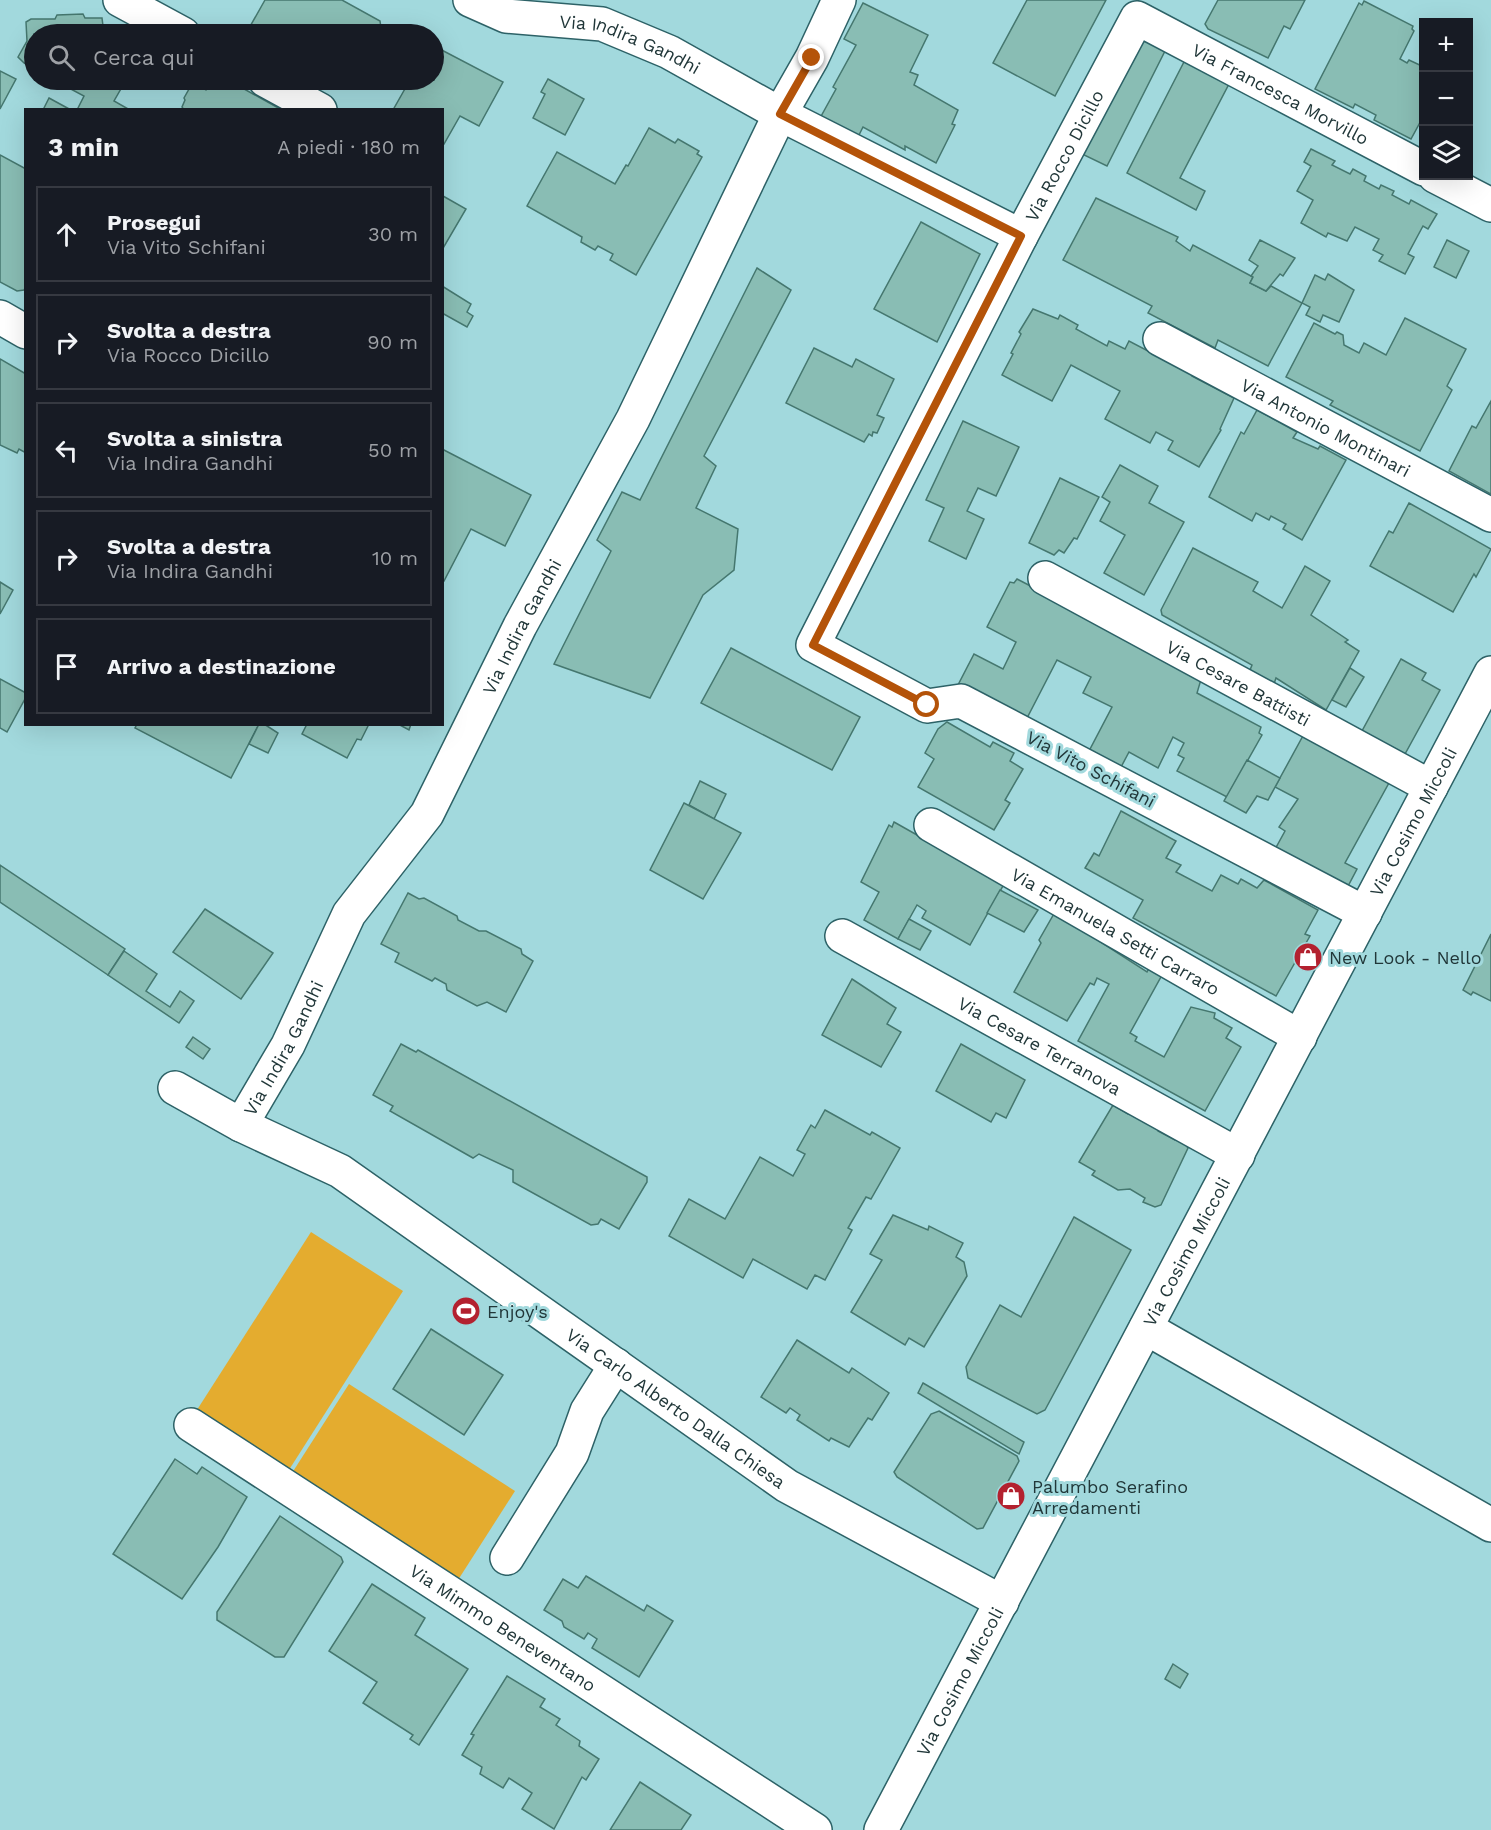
<!DOCTYPE html>
<html lang="it">
<meta charset="utf-8">
<style>
:root{--surface:#171b24;--page:#242831;--text:#f1f3f6;--muted:#9ea1a6;--line:#363941}
body{margin:0;font-family:"Work Sans",sans-serif;background:var(--page);color:var(--text)}
.controls{position:absolute;right:18px;top:18px;display:grid;overflow:hidden;border-radius:0px;box-shadow:0 6px 24px #0002}
.controls button{width:54px;height:54px;display:grid;place-items:center;padding:0;border:0;border-bottom:2px solid var(--line);background:var(--surface);color:var(--text);font:30px sans-serif}
.stop{position:absolute;width:18px;height:18px;margin:-14px;border:4px solid #b45309;border-radius:50%;background:#fff}
.stop.end{background:#b45309;border-color:#fff;box-shadow:0 2px 6px #0008}
.list{margin:0;padding:0;list-style:none}
h2{display:flex;justify-content:space-between;align-items:center;height:78px;margin:0;padding:0 24px;font-size:26px}
h2 small{font-size:20px;font-weight:400;color:var(--muted)}
.list li{display:grid;grid-template-columns:39px 1fr auto;gap:18px;align-items:center;box-sizing:border-box;height:96px;margin:0 12px 12px;padding:0 12px;border:2px solid var(--line);border-radius:0px}
.list b{display:block;font-size:22px;white-space:nowrap}
.list p{margin:0;font-size:20px;white-space:nowrap;color:var(--muted)}
.list em{font-size:20px;font-style:normal;color:var(--muted)}
.icon{flex:none;width:33px;height:33px;fill:none;stroke:currentColor;stroke-width:2;stroke-linecap:round;stroke-linejoin:round}
.map{position:relative;flex:none;width:1491px;height:1830px;overflow:hidden}
.search{position:absolute;background:var(--surface);box-shadow:0 6px 24px #0002;left:24px;top:24px;width:420px;height:66px;display:flex;align-items:center;gap:15px;box-sizing:border-box;padding:0 21px;border-radius:33px;color:var(--muted);font-size:22px}
.panel{position:absolute;background:var(--surface);box-shadow:0 6px 24px #0002;left:24px;top:108px;width:420px;height:618px;border-radius:0px}
.map>svg:first-child{display:block}
.green{fill:#e4ac2f}
.building{fill:#89bdb4;stroke:#45776f;stroke-width:1.5}
.lines{fill:none;stroke-linecap:round;stroke-linejoin:round}
.minor-casing{stroke:#2d6267;stroke-width:36}
.minor{stroke:#fff;stroke-width:33}
.route{stroke:#b45309;stroke-width:8}
.labels{text-anchor:middle;dominant-baseline:central;stroke-width:6;stroke-linejoin:round;paint-order:stroke}
.street-label{font-size:18px;fill:#213739;stroke:#a2d9dd}
.poi-label{font-size:18px;fill:#213739;stroke:#a2d9dd;text-anchor:start}
</style>
<div class="map">
<svg width="1491" height="1830" viewBox="0 0 1491 1830">
<rect width="100%" height="100%" fill="#a2d9dd"/>
<g class="green">
<polygon points="311,1232 403,1291 287,1473 195,1413"/>
<polygon points="349,1384 515,1491 458,1580 292,1473"/>
</g>
<g class="building">
<polygon points="265,0 342,0 380,21 381,28 391,34 248,34 248,30"/>
<polygon points="1027,0 1106,0 1055,96 993,63"/>
<polygon points="1218,0 1305,0 1290,29 1284,26 1268,58 1208,29 1205,24"/>
<polygon points="1364,1 1413,26 1412,29 1414,31 1400,59 1407,63 1409,60 1424,67 1424,107 1421,111 1424,115 1411,139 1374,120 1376,115 1355,104 1353,108 1315,89 1359,3 1362,5"/>
<polygon points="863,3 928,35 910,72 918,75 914,85 958,110 952,124 955,125 936,163 905,146 905,150 863,127 857,139 819,120 836,89 833,87 856,45 844,39"/>
<polygon points="83,14 85,18 102,18 104,34 34,34 34,69 24,63 18,57 27,41 26,22 31,19 55,19 57,15"/>
<polygon points="1144,37 1166,49 1107,166 1082,154"/>
<polygon points="434,46 503,82 479,126 460,116 444,144 442,143 442,110 393,110 410,80 434,80"/>
<polygon points="1186,58 1230,82 1180,178 1205,191 1196,210 1127,173"/>
<polygon points="0,71 16,79 0,109"/>
<polygon points="548,79 584,99 565,135 533,118 545,94 541,92"/>
<polygon points="54,80 126,80 114,101 130,110 77,110 84,96"/>
<polygon points="211,80 228,80 282,110 184,110 182,107 185,100 184,98 193,82 206,90"/>
<polygon points="329,80 352,80 349,86 343,88"/>
<polygon points="49,98 71,110 43,110"/>
<polygon points="649,128 675,143 678,139 699,151 697,154 702,157 636,275 610,260 613,254 598,246 595,250 581,242 582,237 527,206 557,152 615,184 626,165 628,166"/>
<polygon points="1311,149 1335,161 1332,165 1350,174 1353,169 1366,176 1364,181 1379,189 1381,185 1394,191 1392,195 1409,204 1411,200 1437,214 1428,229 1423,226 1408,254 1414,257 1405,274 1379,261 1383,255 1373,250 1379,239 1355,227 1347,241 1328,233 1326,237 1301,223 1313,200 1297,191 1311,166 1304,162"/>
<polygon points="0,155 26,169 26,287 24,290 17,291 0,282"/>
<polygon points="443,196 466,209 442,250 442,197"/>
<polygon points="1096,198 1178,237 1176,241 1190,251 1193,245 1251,276 1253,277 1250,283 1266,291 1271,286 1302,303 1268,366 1218,340 1215,348 1148,313 1152,306 1063,260"/>
<polygon points="921,222 980,254 937,342 874,309"/>
<polygon points="1260,240 1295,258 1283,276 1280,274 1266,291 1250,283 1253,277 1251,276 1258,266 1249,260"/>
<polygon points="1447,240 1469,251 1456,278 1434,267"/>
<polygon points="757,268 791,290 704,456 716,466 696,508 738,529 734,570 703,595 650,698 554,664 611,551 597,540 622,492 640,500"/>
<polygon points="1328,274 1354,290 1339,322 1323,315 1320,322 1306,315 1310,307 1302,303 1315,275 1325,280"/>
<polygon points="442,286 471,304 467,312 473,316 467,327 442,313"/>
<polygon points="1033,309 1058,319 1060,315 1078,325 1076,329 1107,346 1109,341 1125,349 1129,341 1169,362 1193,370 1192,376 1234,398 1220,429 1221,430 1199,467 1168,450 1173,441 1156,432 1150,443 1105,419 1120,391 1071,365 1052,401 1002,375 1013,354 1011,353 1021,334 1019,332"/>
<polygon points="1405,318 1466,349 1447,386 1452,390 1420,451 1330,405 1333,401 1286,377 1314,323 1335,334 1337,332 1343,335 1344,345 1359,353 1364,343 1386,355"/>
<polygon points="814,348 852,367 856,359 894,379 877,415 884,418 877,433 873,432 872,436 869,434 864,442 786,403"/>
<polygon points="0,359 26,374 26,453 19,449 17,453 0,445"/>
<polygon points="1491,401 1491,494 1449,471 1472,426 1476,428"/>
<polygon points="1257,410 1297,432 1293,438 1318,449 1320,446 1346,460 1302,540 1283,529 1286,524 1271,516 1269,520 1256,513 1252,521 1209,497 1241,432 1244,434"/>
<polygon points="963,421 1019,447 996,496 978,488 967,511 984,519 966,559 929,541 944,508 926,500"/>
<polygon points="442,449 531,495 505,546 471,529 444,581 442,580"/>
<polygon points="1120,465 1158,486 1149,503 1184,522 1144,595 1104,573 1125,535 1100,521 1110,502 1102,497"/>
<polygon points="1060,478 1099,497 1077,539 1074,538 1064,553 1059,550 1054,555 1029,543"/>
<polygon points="1409,503 1491,549 1476,577 1474,574 1453,612 1370,566 1389,531 1393,533"/>
<polygon points="1193,548 1258,582 1253,591 1282,608 1305,566 1330,581 1311,615 1348,640 1345,642 1359,651 1326,710 1276,678 1274,684 1250,670 1252,665 1162,615 1161,610"/>
<polygon points="1017,579 1199,673 1202,676 1197,693 1261,727 1259,733 1262,735 1227,797 1177,771 1184,758 1178,755 1184,743 1173,737 1158,768 1129,752 1120,769 1088,753 1112,707 1083,693 1091,677 1057,660 1026,720 958,685 974,654 1003,669 1016,642 987,627 1010,582 1014,583"/>
<polygon points="0,582 13,590 0,614"/>
<polygon points="731,648 860,717 832,770 701,703"/>
<polygon points="1401,659 1426,673 1422,680 1440,690 1405,754 1362,731"/>
<polygon points="1350,668 1364,677 1346,707 1332,700"/>
<polygon points="0,679 26,693 26,697 7,732 0,728"/>
<polygon points="947,722 990,747 993,742 1014,753 1010,761 1023,769 1005,800 1010,803 994,830 918,787 934,759 925,753 938,729"/>
<polygon points="137,724 255,724 258,726 231,778 135,728"/>
<polygon points="264,724 278,733 268,753 249,744 258,726 255,724"/>
<polygon points="307,724 369,724 361,740 357,739 347,758 302,734"/>
<polygon points="398,724 411,724 409,730"/>
<polygon points="1304,734 1390,781 1345,863 1357,869 1347,888 1273,853 1285,831 1279,827 1298,799 1275,787"/>
<polygon points="1247,760 1280,778 1268,800 1257,796 1246,813 1224,801"/>
<polygon points="700,781 726,794 714,819 689,805"/>
<polygon points="684,803 741,833 703,899 650,870"/>
<polygon points="1121,811 1176,841 1166,858 1181,865 1176,872 1212,891 1221,875 1238,884 1241,879 1257,888 1264,880 1318,910 1305,934 1310,936 1276,996 1133,918 1143,900 1085,868 1094,853 1099,856"/>
<polygon points="894,822 1004,884 970,945 922,918 926,911 917,905 898,939 864,920 879,892 861,882 889,825 892,827"/>
<polygon points="0,865 125,949 108,975 0,902"/>
<polygon points="1000,890 1038,910 1024,932 987,913"/>
<polygon points="408,893 419,899 424,898 457,916 458,920 479,931 486,931 521,949 522,954 533,961 506,1012 487,1002 477,1006 447,990 446,984 435,978 432,981 395,962 399,953 381,944"/>
<polygon points="205,909 273,953 241,999 173,952"/>
<polygon points="1055,912 1101,937 1099,941 1147,972 1149,968 1162,975 1130,1033 1137,1037 1135,1041 1164,1057 1191,1007 1215,1013 1214,1018 1232,1028 1226,1038 1241,1047 1205,1111 1078,1041 1109,984 1097,978 1094,985 1090,983 1067,1021 1014,992 1041,943 1039,940"/>
<polygon points="909,919 931,931 920,950 898,939"/>
<polygon points="1491,934 1491,1001 1473,992 1471,995 1463,990"/>
<polygon points="124,951 157,974 146,991 170,1007 180,991 194,1001 179,1023 108,975"/>
<polygon points="852,979 896,1008 887,1024 901,1032 881,1067 822,1035"/>
<polygon points="193,1037 210,1049 203,1059 186,1047"/>
<polygon points="401,1044 416,1052 418,1050 647,1177 647,1182 619,1229 601,1219 598,1224 591,1225 513,1182 513,1170 479,1154 473,1158 390,1111 393,1106 373,1095"/>
<polygon points="961,1044 1025,1080 1006,1118 996,1113 991,1122 936,1091"/>
<polygon points="1113,1105 1128,1114 1131,1110 1157,1126 1158,1131 1175,1140 1177,1137 1184,1142 1188,1148 1161,1205 1155,1207 1143,1202 1145,1198 1130,1189 1118,1190 1092,1175 1095,1171 1079,1162"/>
<polygon points="825,1110 870,1135 872,1132 900,1148 871,1199 866,1197 848,1228 852,1230 825,1280 815,1275 807,1289 753,1259 743,1278 669,1236 689,1199 725,1219 760,1157 793,1176 805,1154 797,1150 811,1125 815,1128"/>
<polygon points="893,1215 928,1230 929,1226 963,1243 956,1257 964,1262 967,1276 924,1347 909,1338 905,1345 851,1312 882,1260 870,1254"/>
<polygon points="1074,1217 1131,1250 1045,1410 1037,1414 968,1378 966,1367 1000,1305 1021,1317"/>
<polygon points="431,1329 503,1375 464,1435 393,1389"/>
<polygon points="797,1340 849,1373 852,1368 889,1393 872,1420 868,1418 849,1447 831,1438 829,1441 797,1420 800,1415 790,1408 786,1413 761,1397"/>
<polygon points="923,1383 1024,1442 1019,1454 918,1393"/>
<polygon points="939,1411 1017,1456 1019,1461 983,1528 977,1529 897,1477 894,1472 931,1414"/>
<polygon points="175,1459 197,1474 202,1467 247,1497 218,1547 182,1599 113,1554"/>
<polygon points="280,1516 341,1557 343,1562 284,1657 275,1657 217,1620 217,1612"/>
<polygon points="586,1576 644,1611 647,1605 673,1621 639,1677 592,1648 597,1639 588,1633 584,1639 564,1627 562,1621 544,1610 563,1579 578,1588"/>
<polygon points="372,1584 425,1618 415,1635 468,1669 419,1745 410,1739 413,1735 363,1703 377,1682 329,1651"/>
<polygon points="1173,1664 1188,1674 1180,1688 1165,1679"/>
<polygon points="507,1676 545,1699 540,1707 560,1719 556,1725 580,1741 579,1746 599,1759 586,1780 582,1777 554,1829 522,1809 532,1793 509,1778 503,1788 480,1774 482,1767 462,1755 474,1735 471,1734"/>
<polygon points="640,1782 691,1815 681,1830 610,1830"/>
</g>
<g class="lines">
<g class="minor-casing">
<g id="minor">
<polyline points="120,0 183,34"/>
<path id="s1" d="M 470,0 L 506,16 L 602,24 L 669,52 L 780,114 L 1021,236"/>
<polyline points="265,80 320,110"/>
<polyline points="1435,176 1491,205"/>
<polyline points="0,317 26,332"/>
<path id="s2" d="M 1160,339 L 1491,515"/>
<path id="s3" d="M 1045,578 L 1431,787"/>
<path id="s4" d="M 931,825 L 1300,1037"/>
<path id="s5" d="M 1365,913 L 961,701 L 927,706 L 813,645 L 1021,236 L 1137,18 L 1424,169"/>
<path id="s6" d="M 842,936 L 1238,1155"/>
<path id="s7" d="M 175,1088 L 241,1125 L 340,1171 L 787,1486 L 1002,1602"/>
<path id="s8" d="M 241,1125 L 288,1045 L 349,914 L 427,814 L 520,626 L 633,419 L 780,114 L 812,58 L 839,0"/>
<polyline points="1146,1328 1491,1525"/>
<path id="s9" d="M 191,1425 L 815,1830"/>
<polyline points="507,1558 572,1453 587,1411 616,1365"/>
<path id="s10" d="M 881,1830 L 1491,673"/>
</g>
</g>
<use href="#minor" class="minor"/>
</g>
<g class="lines">
<polyline class="route" points="812,58 780,114 1021,236 813,645 927,705"/>
</g>
<defs>
<g id="shop-disc" transform="scale(1.5)"><circle r="9.5" fill="#b3212f" stroke="#a2d9dd"/><path d="M-5-2.5h2.3a2.7 3.5 0 0 1 5.4 0H5L5.5 6h-11ZM-1.5-2.5h3a1.5 2.3 0 0 0-3 0Z" fill="#fff"/></g>
<g id="stadium-disc" transform="scale(1.5)"><circle r="9.5" fill="#b3212f" stroke="#a2d9dd"/><path d="M0-5a6.5 5 0 1 0 0 10a6.5 5 0 1 0 0-10ZM-3.5-1.8h7v3.6h-7Z" fill="#fff"/></g>
</defs>
<g fill-rule="evenodd">
<use href="#shop-disc" x="1308" y="957"/>
<use href="#stadium-disc" x="466" y="1311"/>
<use href="#shop-disc" x="1011" y="1496"/>
</g>
<g class="labels">
<g class="street-label">
<text stroke="none"><textPath href="#s1" startOffset="168">Via Indira Gandhi</textPath></text>
<text stroke="none"><textPath href="#s5" startOffset="1488">Via Francesca Morvillo</textPath></text>
<text stroke="none"><textPath href="#s5" startOffset="1170">Via Rocco Dicillo</textPath></text>
<text stroke="none"><textPath href="#s2" startOffset="188">Via Antonio Montinari</textPath></text>
<text stroke="none"><textPath href="#s8" startOffset="574">Via Indira Gandhi</textPath></text>
<text stroke="none"><textPath href="#s3" startOffset="220">Via Cesare Battisti</textPath></text>
<text transform="translate(1091 769) rotate(28)">Via Vito Schifani</text>
<text stroke="none"><textPath href="#s10" startOffset="1140">Via Cosimo Miccoli</textPath></text>
<text stroke="none"><textPath href="#s4" startOffset="213">Via Emanuela Setti Carraro</textPath></text>
<text stroke="none"><textPath href="#s6" startOffset="226">Via Cesare Terranova</textPath></text>
<text stroke="none"><textPath href="#s8" startOffset="88">Via Indira Gandhi</textPath></text>
<text stroke="none"><textPath href="#s10" startOffset="654">Via Cosimo Miccoli</textPath></text>
<text stroke="none"><textPath href="#s7" startOffset="596">Via Carlo Alberto Dalla Chiesa</textPath></text>
<text stroke="none"><textPath href="#s9" startOffset="372">Via Mimmo Beneventano</textPath></text>
<text stroke="none"><textPath href="#s10" startOffset="168">Via Cosimo Miccoli</textPath></text>
</g>
<g class="poi-label">
<text x="1329" y="957">New Look - Nello</text>
<text x="487" y="1311">Enjoy's</text>
<text x="1032" y="1486">Palumbo Serafino<tspan x="1032" dy="21">Arredamenti</tspan></text>
</g>
</g>
</svg>
<div class="controls">
<button>+</button>
<button>−</button>
<button><svg class="icon" aria-label="layers" viewBox="0 0 24 24"><path d="M12 4l9 5-9 5-9-5zM3 14l9 5 9-5"/></svg></button>
</div>
<div class="stop" style="left:927px;top:705px"></div>
<div class="stop end" style="left:812px;top:58px"></div>
<div class="search"><svg class="icon" aria-label="search" viewBox="0 0 24 24"><circle cx="10" cy="10" r="6"/><path d="M15 15l6 6"/></svg>Cerca qui</div>
<section class="panel">
<h2>3 min<small>A piedi · 180 m</small></h2>
<ul class="list">
<li><svg class="icon" aria-label="ahead" viewBox="0 0 24 24"><path d="M12 20V5M6 11l6-6 6 6"/></svg><div><b>Prosegui</b><p>Via Vito Schifani</p></div><em>30 m</em></li>
<li><svg class="icon" aria-label="right" viewBox="0 0 24 24"><path d="M7 20v-9h11M14 6l5 5-5 5"/></svg><div><b>Svolta a destra</b><p>Via Rocco Dicillo</p></div><em>90 m</em></li>
<li><svg class="icon" aria-label="left" viewBox="0 0 24 24"><path d="M17 20v-9H6M10 6l-5 5 5 5"/></svg><div><b>Svolta a sinistra</b><p>Via Indira Gandhi</p></div><em>50 m</em></li>
<li><svg class="icon" aria-label="right" viewBox="0 0 24 24"><path d="M7 20v-9h11M14 6l5 5-5 5"/></svg><div><b>Svolta a destra</b><p>Via Indira Gandhi</p></div><em>10 m</em></li>
<li><svg class="icon" aria-label="arrive" viewBox="0 0 24 24"><path d="M6 21V4h12l-3 4 3 4H6"/></svg><div><b>Arrivo a destinazione</b></div></li>
</ul>
</section>
</div>
